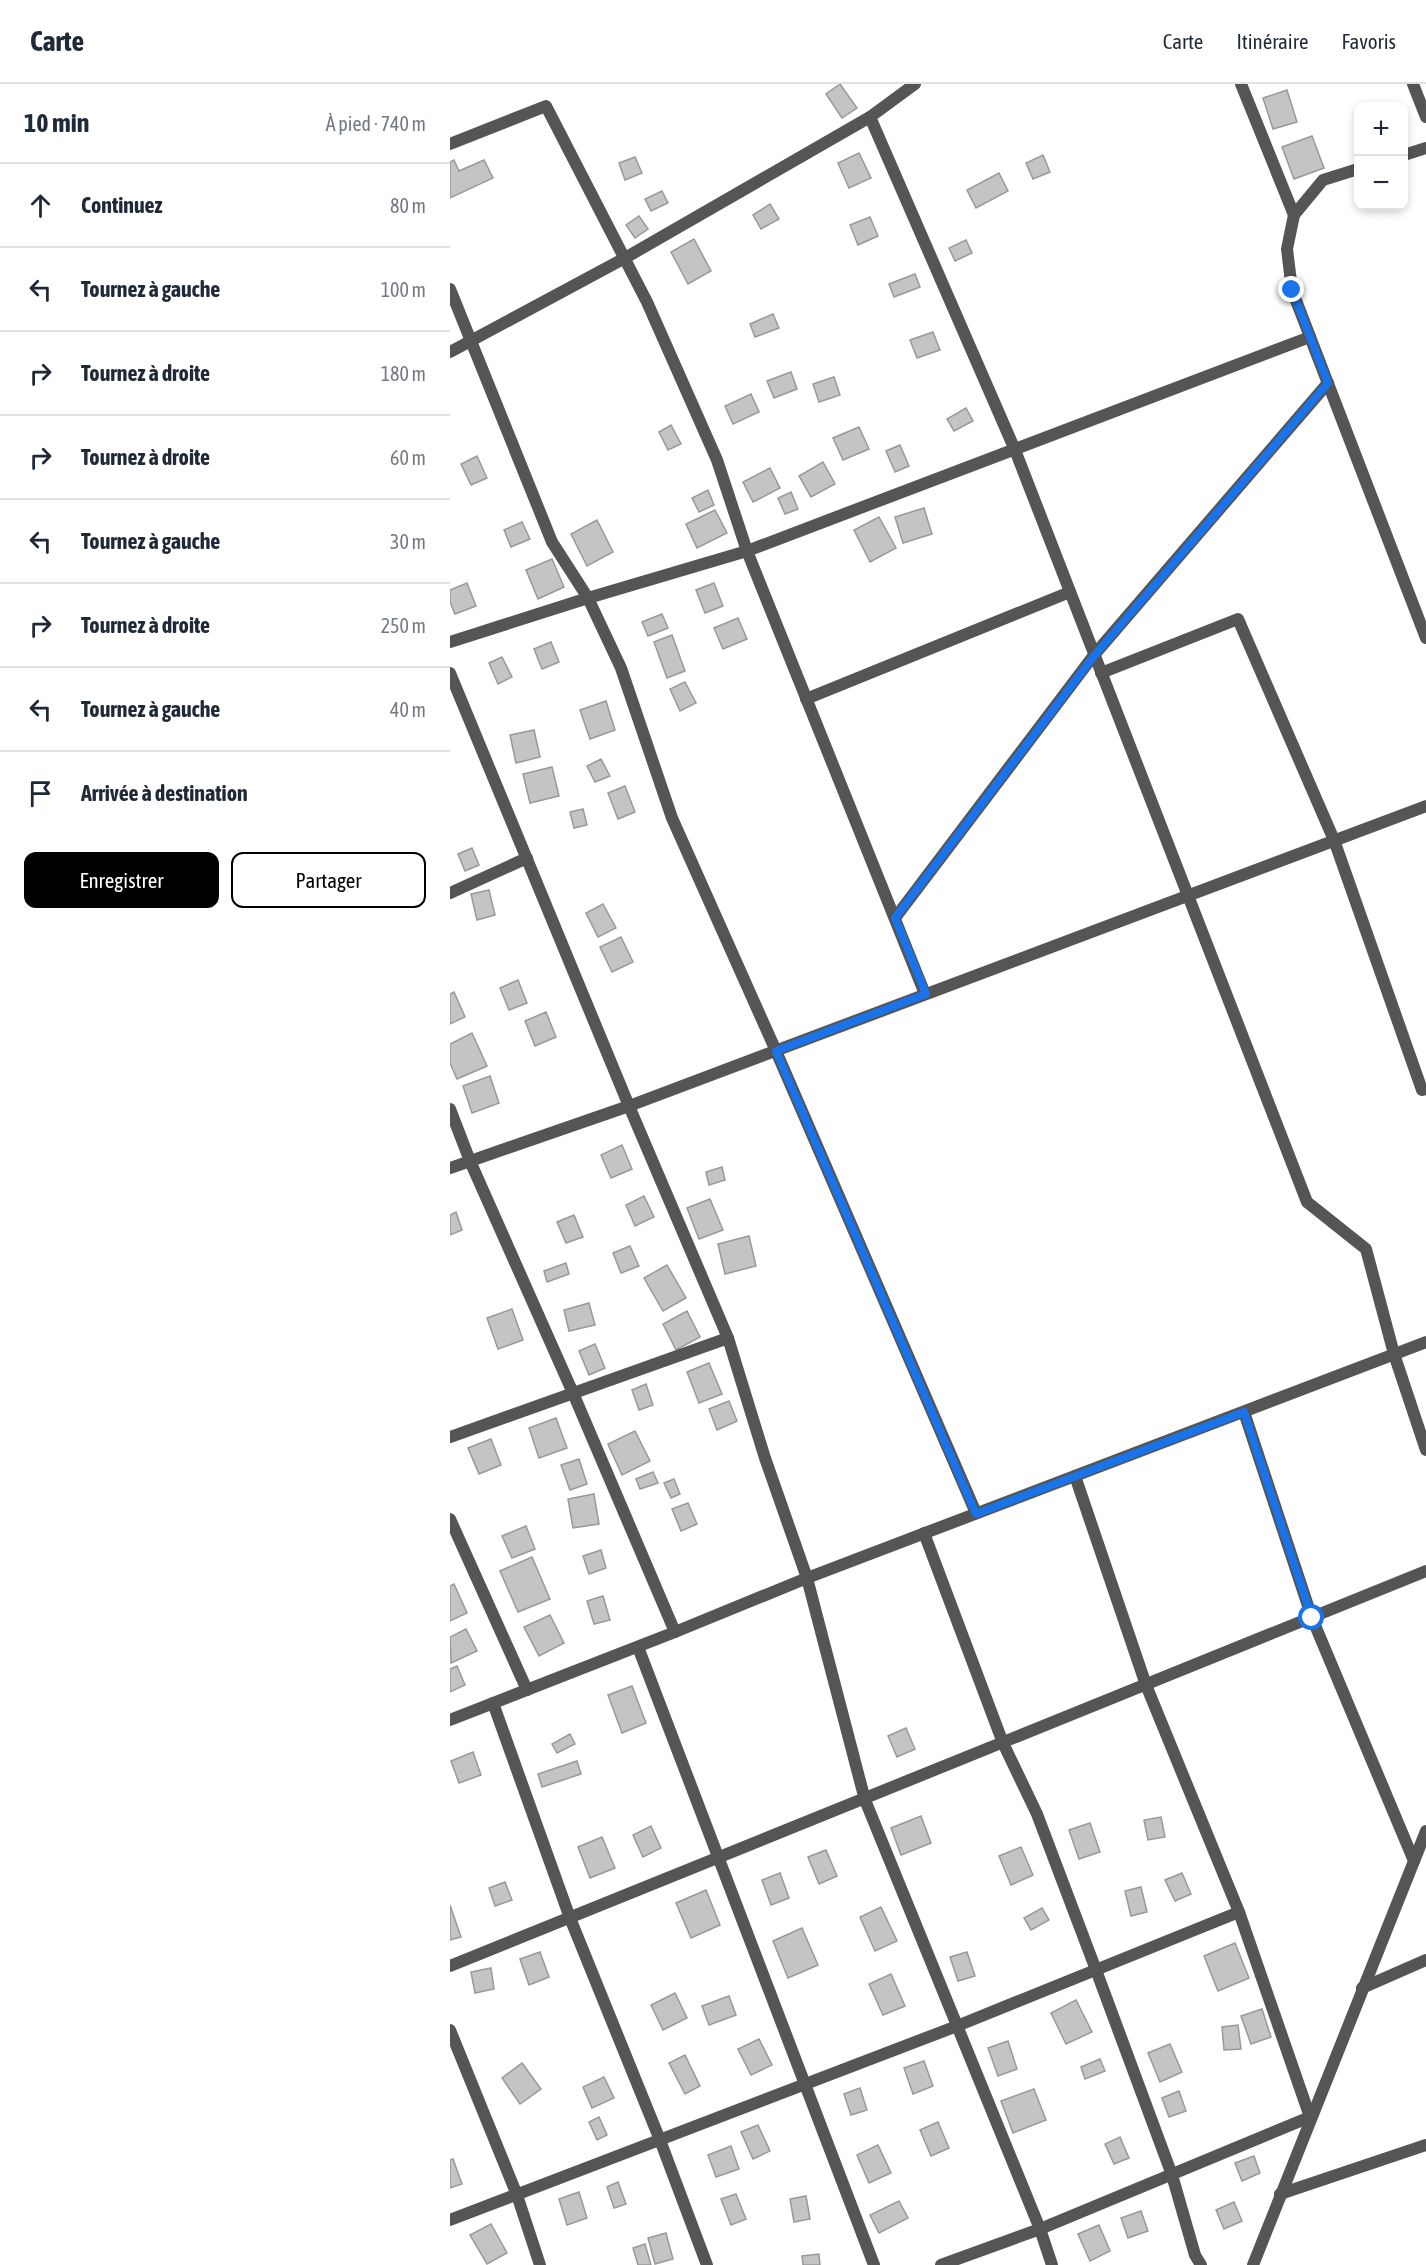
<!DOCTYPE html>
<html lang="fr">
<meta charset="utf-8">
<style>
:root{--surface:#fff;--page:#f2f2f3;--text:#1f2937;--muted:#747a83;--line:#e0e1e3;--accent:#000}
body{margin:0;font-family:"Asap Condensed",sans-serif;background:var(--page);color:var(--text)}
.controls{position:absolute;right:18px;top:18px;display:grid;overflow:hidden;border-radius:12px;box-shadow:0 3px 9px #0003}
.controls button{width:54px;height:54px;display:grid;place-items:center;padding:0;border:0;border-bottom:2px solid var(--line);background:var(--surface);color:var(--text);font:30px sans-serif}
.stop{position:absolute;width:18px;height:18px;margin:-14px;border:4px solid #1a73e8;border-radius:50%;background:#fff}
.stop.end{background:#1a73e8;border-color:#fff;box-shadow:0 2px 6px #0008}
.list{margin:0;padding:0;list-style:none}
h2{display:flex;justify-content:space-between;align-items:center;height:78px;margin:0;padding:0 24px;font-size:26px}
h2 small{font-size:20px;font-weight:400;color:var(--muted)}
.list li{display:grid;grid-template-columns:39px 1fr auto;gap:18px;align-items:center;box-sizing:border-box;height:84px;padding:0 24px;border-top:2px solid var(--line)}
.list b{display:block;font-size:22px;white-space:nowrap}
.list em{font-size:20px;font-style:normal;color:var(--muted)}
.actions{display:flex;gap:12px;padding:18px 24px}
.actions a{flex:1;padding:14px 0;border:2px solid var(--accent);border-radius:12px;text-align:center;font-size:21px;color:var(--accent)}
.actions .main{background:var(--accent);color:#fff}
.icon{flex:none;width:33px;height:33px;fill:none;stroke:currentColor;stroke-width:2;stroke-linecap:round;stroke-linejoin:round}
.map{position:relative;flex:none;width:976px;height:2181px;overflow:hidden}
header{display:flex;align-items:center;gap:36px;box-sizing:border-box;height:84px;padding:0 30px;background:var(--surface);border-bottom:2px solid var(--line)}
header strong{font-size:28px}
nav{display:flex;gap:33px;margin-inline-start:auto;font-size:21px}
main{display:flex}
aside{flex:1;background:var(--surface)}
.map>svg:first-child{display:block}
.building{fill:#c4c4c4;stroke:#999;stroke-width:1.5}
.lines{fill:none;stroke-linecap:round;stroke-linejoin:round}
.minor{stroke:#555;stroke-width:12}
.tertiary{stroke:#555;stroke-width:12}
.route{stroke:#1a73e8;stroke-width:8}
</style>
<header>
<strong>Carte</strong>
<nav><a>Carte</a><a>Itinéraire</a><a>Favoris</a></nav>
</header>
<main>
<aside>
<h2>10 min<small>À pied · 740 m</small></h2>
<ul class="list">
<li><svg class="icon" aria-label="ahead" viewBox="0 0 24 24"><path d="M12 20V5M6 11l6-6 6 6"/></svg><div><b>Continuez</b></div><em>80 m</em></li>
<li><svg class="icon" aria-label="left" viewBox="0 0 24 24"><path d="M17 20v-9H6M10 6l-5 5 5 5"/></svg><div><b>Tournez à gauche</b></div><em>100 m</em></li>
<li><svg class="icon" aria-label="right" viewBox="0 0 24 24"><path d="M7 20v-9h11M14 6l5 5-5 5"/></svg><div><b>Tournez à droite</b></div><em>180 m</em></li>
<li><svg class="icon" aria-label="right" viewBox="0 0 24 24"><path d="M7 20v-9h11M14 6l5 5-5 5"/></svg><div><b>Tournez à droite</b></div><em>60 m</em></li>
<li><svg class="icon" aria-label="left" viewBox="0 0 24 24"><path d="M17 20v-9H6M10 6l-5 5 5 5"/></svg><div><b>Tournez à gauche</b></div><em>30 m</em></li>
<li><svg class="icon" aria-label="right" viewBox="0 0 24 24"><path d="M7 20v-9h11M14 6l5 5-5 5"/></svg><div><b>Tournez à droite</b></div><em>250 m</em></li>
<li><svg class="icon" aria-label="left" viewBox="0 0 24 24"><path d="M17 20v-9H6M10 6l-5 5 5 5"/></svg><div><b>Tournez à gauche</b></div><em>40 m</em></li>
<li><svg class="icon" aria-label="arrive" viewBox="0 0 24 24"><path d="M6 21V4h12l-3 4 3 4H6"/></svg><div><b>Arrivée à destination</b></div></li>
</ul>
<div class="actions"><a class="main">Enregistrer</a><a>Partager</a></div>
</aside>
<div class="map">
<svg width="976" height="2181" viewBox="0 0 976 2181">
<rect width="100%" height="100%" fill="#fff"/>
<g class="building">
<polygon points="390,0 407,24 392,34 376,10"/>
<polygon points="837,6 847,38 823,45 813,14"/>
<polygon points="862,52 874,84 844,95 832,63"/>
<polygon points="409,69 421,94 399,104 388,79"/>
<polygon points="593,71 600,88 583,95 576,79"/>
<polygon points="185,73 192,89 175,96 169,79"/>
<polygon points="4,76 9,87 34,76 43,94 0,114 0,78"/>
<polygon points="549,89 558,107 526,124 517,106"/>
<polygon points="212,107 218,119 201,127 195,115"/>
<polygon points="320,120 329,135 311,145 303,131"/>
<polygon points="189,132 198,145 185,154 176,141"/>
<polygon points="420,133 428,152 408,161 400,141"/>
<polygon points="244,155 261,187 238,200 221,168"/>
<polygon points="516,156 522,169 505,177 499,164"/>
<polygon points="465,190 470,203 444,213 439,200"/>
<polygon points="323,230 329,244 305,253 300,240"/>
<polygon points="483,248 490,266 467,274 460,256"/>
<polygon points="341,288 347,305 324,314 317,297"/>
<polygon points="384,293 390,311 369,318 363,300"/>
<polygon points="301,310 309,328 283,340 275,322"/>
<polygon points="516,324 523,337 504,347 497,335"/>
<polygon points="221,341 231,360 218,366 209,348"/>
<polygon points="409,343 419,365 393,376 383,354"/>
<polygon points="450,361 459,382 445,388 436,367"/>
<polygon points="27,372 37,394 21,401 11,380"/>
<polygon points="373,378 385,400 361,413 349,392"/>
<polygon points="320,384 330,404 303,418 293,398"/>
<polygon points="258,406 264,421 249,428 242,414"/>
<polygon points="341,408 348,425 335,430 328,414"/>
<polygon points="474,424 482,450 453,459 445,433"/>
<polygon points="265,426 277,449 247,464 236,440"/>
<polygon points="429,433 446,464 420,478 404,446"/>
<polygon points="147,436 163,468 137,482 121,450"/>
<polygon points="72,438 80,455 61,463 54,446"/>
<polygon points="102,475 114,503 88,515 76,486"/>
<polygon points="17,499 26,522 5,530 0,518 0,506"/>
<polygon points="264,499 273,522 255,529 246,506"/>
<polygon points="212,530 218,544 198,552 192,538"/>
<polygon points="288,534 297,555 273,565 264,544"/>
<polygon points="222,551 235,587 217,594 204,558"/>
<polygon points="101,558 109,578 92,585 84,565"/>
<polygon points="52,573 62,593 48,600 39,579"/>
<polygon points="235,598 246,619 230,627 220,605"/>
<polygon points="156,617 165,646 140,655 130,626"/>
<polygon points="84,646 90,673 66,679 60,651"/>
<polygon points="151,675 160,692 145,698 137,682"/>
<polygon points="102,683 109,712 80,719 73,690"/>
<polygon points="175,702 185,728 168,735 158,709"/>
<polygon points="133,725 137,741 124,744 120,728"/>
<polygon points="22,764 29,781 15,787 8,770"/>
<polygon points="39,806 45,831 27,836 21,810"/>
<polygon points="153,820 166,844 148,853 136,829"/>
<polygon points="171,853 183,878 162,888 150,863"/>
<polygon points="68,896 77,919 59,926 50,904"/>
<polygon points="4,908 15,933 0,940 0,910"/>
<polygon points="96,928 106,953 85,962 75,937"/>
<polygon points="22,949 37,982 7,995 0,979 0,960"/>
<polygon points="40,992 49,1019 22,1029 13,1002"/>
<polygon points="172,1061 182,1085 161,1094 151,1071"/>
<polygon points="272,1083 275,1096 259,1101 256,1088"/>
<polygon points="194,1112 204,1133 185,1142 176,1121"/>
<polygon points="260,1115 273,1146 249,1155 237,1124"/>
<polygon points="6,1128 12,1146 0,1151 0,1131"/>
<polygon points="124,1131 133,1153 116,1159 107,1138"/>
<polygon points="299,1152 306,1182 275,1190 268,1160"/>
<polygon points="180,1162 189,1182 171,1189 163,1169"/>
<polygon points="116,1179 119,1190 97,1198 94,1187"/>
<polygon points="217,1181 236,1214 213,1227 194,1194"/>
<polygon points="139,1219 145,1241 119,1247 114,1226"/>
<polygon points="62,1225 73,1256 48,1265 37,1234"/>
<polygon points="237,1227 250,1253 226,1266 213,1240"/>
<polygon points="145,1260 155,1284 139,1291 129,1267"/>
<polygon points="259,1279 272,1310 249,1319 237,1288"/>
<polygon points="196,1300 203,1321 189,1326 182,1306"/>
<polygon points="279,1317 287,1337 267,1346 259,1325"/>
<polygon points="106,1334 117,1364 89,1374 79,1344"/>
<polygon points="185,1347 200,1377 172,1391 158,1360"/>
<polygon points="41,1355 51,1381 29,1390 18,1364"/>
<polygon points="129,1375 137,1400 120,1406 111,1381"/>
<polygon points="203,1388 208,1399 190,1405 186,1395"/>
<polygon points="224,1395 230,1410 221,1414 214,1399"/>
<polygon points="144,1410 149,1440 123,1444 118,1415"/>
<polygon points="238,1419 247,1440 231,1447 222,1425"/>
<polygon points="76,1442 85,1465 62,1474 52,1452"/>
<polygon points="151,1466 156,1484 139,1490 133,1472"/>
<polygon points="82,1473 100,1515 68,1528 50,1487"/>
<polygon points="4,1500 17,1529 0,1537 0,1502"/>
<polygon points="153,1512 160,1536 144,1540 137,1517"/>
<polygon points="100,1531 114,1559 89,1572 74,1543"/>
<polygon points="16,1545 27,1567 1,1579 0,1553"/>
<polygon points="7,1582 15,1601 0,1608 0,1585"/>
<polygon points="182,1602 196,1639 172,1649 158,1611"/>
<polygon points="456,1644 465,1665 447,1673 438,1652"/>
<polygon points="120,1650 125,1660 107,1669 102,1660"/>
<polygon points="23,1668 31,1691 9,1699 1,1677"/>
<polygon points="127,1677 131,1690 92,1703 88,1690"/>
<polygon points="471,1732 481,1759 451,1771 441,1744"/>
<polygon points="711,1733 715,1753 698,1756 694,1736"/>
<polygon points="640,1739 650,1768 629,1775 619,1746"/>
<polygon points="201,1742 211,1764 193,1773 183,1751"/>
<polygon points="152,1753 165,1784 140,1794 128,1763"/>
<polygon points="571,1763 583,1791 561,1801 549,1772"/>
<polygon points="376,1766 387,1792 369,1800 358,1773"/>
<polygon points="330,1789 339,1814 321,1821 312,1796"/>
<polygon points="732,1789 741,1810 725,1817 715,1796"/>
<polygon points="55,1798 62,1816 45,1822 39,1804"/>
<polygon points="691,1803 697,1828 681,1832 675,1807"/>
<polygon points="256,1806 270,1841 241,1854 226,1819"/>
<polygon points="0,1821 11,1853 0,1856"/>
<polygon points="431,1823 447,1857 425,1867 410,1833"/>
<polygon points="592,1824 599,1836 581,1846 574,1834"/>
<polygon points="352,1844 368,1881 338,1894 323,1857"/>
<polygon points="785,1859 799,1894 768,1907 754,1872"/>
<polygon points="90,1868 99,1893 79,1901 70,1875"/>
<polygon points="517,1868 525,1892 508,1897 500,1873"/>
<polygon points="41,1884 44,1905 25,1909 21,1888"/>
<polygon points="441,1890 455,1922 433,1931 419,1900"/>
<polygon points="225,1909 237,1934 213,1946 201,1921"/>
<polygon points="279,1912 286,1931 259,1941 252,1922"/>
<polygon points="626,1916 642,1948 616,1960 601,1929"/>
<polygon points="812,1925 821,1953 801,1960 791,1932"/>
<polygon points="788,1941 791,1965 774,1966 772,1943"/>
<polygon points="309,1955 322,1981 301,1991 288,1965"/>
<polygon points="558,1957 567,1985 548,1992 538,1964"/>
<polygon points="720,1960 732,1988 710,1998 698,1969"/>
<polygon points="235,1971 250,2002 235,2010 219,1979"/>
<polygon points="650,1975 655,1987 635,1995 631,1983"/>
<polygon points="474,1977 483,2002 463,2010 454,1984"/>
<polygon points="72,1979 91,2005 70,2020 52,1994"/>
<polygon points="154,1993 164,2014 142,2024 133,2003"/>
<polygon points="410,2004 417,2026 401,2031 394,2010"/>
<polygon points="584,2005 596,2036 563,2049 551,2017"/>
<polygon points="729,2007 736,2027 719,2033 712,2014"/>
<polygon points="149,2033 157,2051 147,2056 139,2038"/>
<polygon points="488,2038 499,2064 481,2072 470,2046"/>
<polygon points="308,2041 320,2067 303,2075 291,2048"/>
<polygon points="670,2053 679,2074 664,2080 655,2060"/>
<polygon points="428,2061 441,2089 419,2099 407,2071"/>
<polygon points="281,2062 289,2085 266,2093 258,2071"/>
<polygon points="804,2072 810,2089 792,2097 785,2079"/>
<polygon points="3,2075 12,2100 0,2104 0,2076"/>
<polygon points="168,2098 176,2120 164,2124 157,2103"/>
<polygon points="129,2108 137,2134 117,2141 109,2115"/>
<polygon points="286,2110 296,2135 281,2141 271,2115"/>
<polygon points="356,2112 360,2135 344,2138 340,2115"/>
<polygon points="449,2117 458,2134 429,2149 420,2131"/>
<polygon points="784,2118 792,2137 774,2145 766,2126"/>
<polygon points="691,2127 698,2147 678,2154 671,2134"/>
<polygon points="41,2140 57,2169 37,2180 20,2151"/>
<polygon points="649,2141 660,2167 640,2177 628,2150"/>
<polygon points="216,2149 223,2175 205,2180 198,2154"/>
<polygon points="195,2160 201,2181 188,2181 183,2164"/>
<polygon points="369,2170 370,2181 353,2181 352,2172"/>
</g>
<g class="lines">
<g class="minor">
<polyline points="791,0 844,131"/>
<polyline points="963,0 976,33"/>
<polyline points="420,33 565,366 857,1118 916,1165 944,1270 976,1366"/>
<polyline points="0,60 96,22 197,218 267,376 297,467 475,910"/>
<polyline points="954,71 976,64"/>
<polyline points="908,85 873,96 844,131 837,165 842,206 976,554"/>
<polyline points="0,205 102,458 138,514 171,584 222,734 326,967 526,1429"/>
<polyline points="0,268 175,174 420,33 465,0"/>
<polyline points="0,558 138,514 297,467 860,253"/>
<polyline points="0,589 179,1022 278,1254 315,1374 357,1494 415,1716 590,2145 602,2181"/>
<polyline points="651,589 788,535 884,756 972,1006 976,1005"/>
<polyline points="356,615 620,508"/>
<polyline points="0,809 77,774"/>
<polyline points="445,834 644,571 878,299"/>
<polyline points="0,1025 20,1077 123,1309 225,1548"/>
<polyline points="794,1328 862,1534 964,1777"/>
<polyline points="0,1353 278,1254"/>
<polyline points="0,1435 77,1606"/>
<polyline points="474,1449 553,1659 587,1730 646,1886 722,2091 745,2171 751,2181"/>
<polyline points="188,1563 424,2181"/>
<polyline points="43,1619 120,1834 210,2056 257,2181"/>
<polyline points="0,1636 225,1548 357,1494 976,1258"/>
<polyline points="0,1882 976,1487"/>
<polyline points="912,1904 976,1876"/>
<polyline points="0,1946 67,2111 90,2181"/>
<polyline points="830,2110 976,2061"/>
<polyline points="0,2136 507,1942 789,1828"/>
<polyline points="491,2181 590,2145 860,2033 789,1828 696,1601 625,1392"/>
<polyline points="803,2181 976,1747"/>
</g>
<polyline class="tertiary" points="0,1084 179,1022 976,722"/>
</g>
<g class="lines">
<polyline class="route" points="842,206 878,299 644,572 445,834 476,910 326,967 526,1430 794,1328 862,1534"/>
</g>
</svg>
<div class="controls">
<button>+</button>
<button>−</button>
</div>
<div class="stop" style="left:862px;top:1534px"></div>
<div class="stop end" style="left:842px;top:206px"></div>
</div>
</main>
